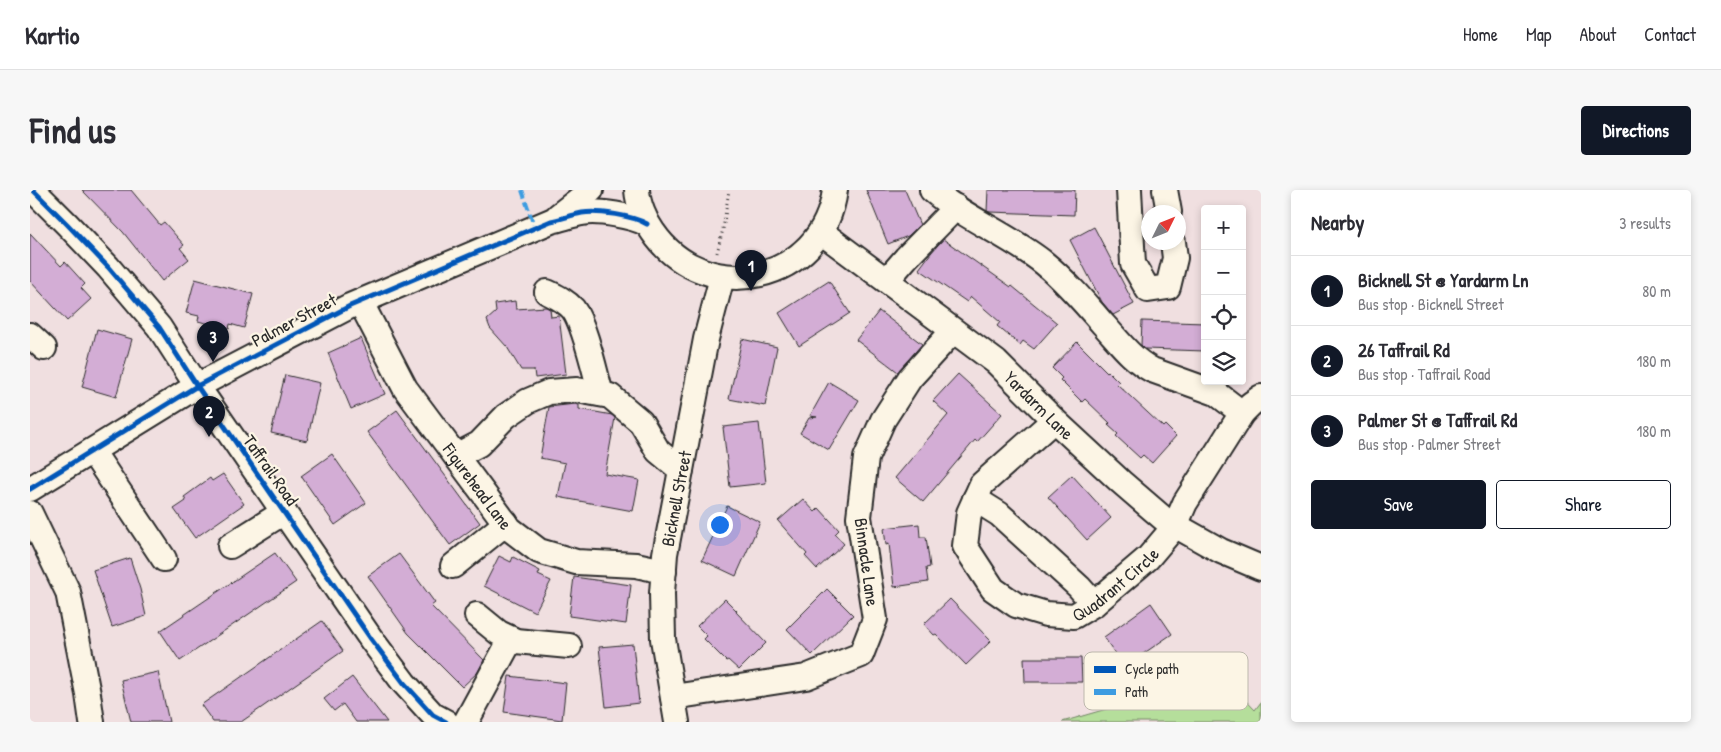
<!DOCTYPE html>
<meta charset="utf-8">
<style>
:root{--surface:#fff;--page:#f7f7f7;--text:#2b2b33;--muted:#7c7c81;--line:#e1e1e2;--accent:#111827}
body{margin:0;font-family:"Patrick Hand",sans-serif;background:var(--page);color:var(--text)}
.controls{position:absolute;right:15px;top:15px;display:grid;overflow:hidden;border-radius:5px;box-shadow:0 2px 8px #0003}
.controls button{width:45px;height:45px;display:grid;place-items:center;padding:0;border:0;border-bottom:1px solid var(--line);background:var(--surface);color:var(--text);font:25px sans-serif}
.compass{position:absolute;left:1111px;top:15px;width:45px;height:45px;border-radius:50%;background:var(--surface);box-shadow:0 2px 8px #0003;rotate:47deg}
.you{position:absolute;left:689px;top:334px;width:18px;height:18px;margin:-12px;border:4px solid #fff;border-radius:50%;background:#1a73e8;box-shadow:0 0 0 8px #1a73e833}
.badge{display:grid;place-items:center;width:32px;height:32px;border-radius:50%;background:var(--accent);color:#fff;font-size:16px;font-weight:700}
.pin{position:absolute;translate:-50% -41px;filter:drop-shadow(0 1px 2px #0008)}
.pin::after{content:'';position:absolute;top:26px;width:18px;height:15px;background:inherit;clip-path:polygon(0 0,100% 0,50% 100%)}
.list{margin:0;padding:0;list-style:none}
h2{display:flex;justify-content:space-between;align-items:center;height:65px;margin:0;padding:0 20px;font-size:21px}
h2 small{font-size:16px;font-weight:400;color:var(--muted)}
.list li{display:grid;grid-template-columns:32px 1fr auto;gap:15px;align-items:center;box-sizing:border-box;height:70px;padding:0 20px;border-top:1px solid var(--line)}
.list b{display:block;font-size:19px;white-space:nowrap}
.list p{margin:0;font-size:16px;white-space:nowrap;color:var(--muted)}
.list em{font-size:16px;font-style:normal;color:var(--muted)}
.actions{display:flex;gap:10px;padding:15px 20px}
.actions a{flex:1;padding:11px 0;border:1px solid var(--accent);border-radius:5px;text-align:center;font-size:18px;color:var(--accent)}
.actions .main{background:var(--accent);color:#fff}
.icon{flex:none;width:28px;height:28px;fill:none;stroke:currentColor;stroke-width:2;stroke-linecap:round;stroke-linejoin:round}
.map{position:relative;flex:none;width:1231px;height:532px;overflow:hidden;border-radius:5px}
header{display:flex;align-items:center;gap:30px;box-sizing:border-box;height:70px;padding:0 25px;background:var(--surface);border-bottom:1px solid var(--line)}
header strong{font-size:24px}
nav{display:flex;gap:28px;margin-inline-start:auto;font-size:18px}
.intro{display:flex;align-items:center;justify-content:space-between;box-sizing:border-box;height:120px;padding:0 30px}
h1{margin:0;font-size:35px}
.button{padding:12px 22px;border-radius:5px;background:var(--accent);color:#fff;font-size:18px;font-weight:700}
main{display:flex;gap:30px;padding:0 30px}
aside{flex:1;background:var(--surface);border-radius:5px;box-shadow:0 2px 8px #0003}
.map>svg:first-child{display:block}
.green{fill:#b5de9b;stroke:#708463}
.building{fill:#d3add5;stroke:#2b2b2b}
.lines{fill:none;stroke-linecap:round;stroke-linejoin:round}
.minor-casing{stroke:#2b2b2b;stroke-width:28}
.path{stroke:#2b2b2b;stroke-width:3;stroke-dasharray:1 4;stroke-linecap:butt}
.minor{stroke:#fcf5e5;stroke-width:24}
.quiet{stroke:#3d9ce1;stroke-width:4;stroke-dasharray:8 4;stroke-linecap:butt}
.cycleway-casing{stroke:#fcf5e5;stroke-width:8}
.cycleway{stroke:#0057b8;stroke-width:5}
.labels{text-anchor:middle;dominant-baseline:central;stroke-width:4.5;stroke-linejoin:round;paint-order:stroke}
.street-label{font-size:18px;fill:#2b2b2b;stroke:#fcf5e5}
.key{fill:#fcf5e5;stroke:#bdb8ad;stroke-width:1}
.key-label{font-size:14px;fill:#2b2b2b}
</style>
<header>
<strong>Kartio</strong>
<nav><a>Home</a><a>Map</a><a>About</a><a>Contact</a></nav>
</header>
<div class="intro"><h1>Find us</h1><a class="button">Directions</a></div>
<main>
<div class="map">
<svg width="1231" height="532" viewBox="0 0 1231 532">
<rect width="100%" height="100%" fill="#f0dfe0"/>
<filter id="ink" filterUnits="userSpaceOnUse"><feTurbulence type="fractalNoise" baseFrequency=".02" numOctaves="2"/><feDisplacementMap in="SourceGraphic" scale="10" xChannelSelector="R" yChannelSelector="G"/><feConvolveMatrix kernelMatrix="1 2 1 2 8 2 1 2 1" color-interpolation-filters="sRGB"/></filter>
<g filter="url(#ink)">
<polygon class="green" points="1186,479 1225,520 1231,512 1231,532 1032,532 1148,498"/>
<g class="building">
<polygon points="52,0 101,0 130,35 134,32 154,55 150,58 159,69 132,91 93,42"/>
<polygon points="836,0 875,0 890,35 878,46 858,54"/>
<polygon points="958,0 1045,0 1044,25 960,22 957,21"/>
<polygon points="1064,37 1104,114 1083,125 1072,112 1040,50"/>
<polygon points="0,43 31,76 35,72 55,94 51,98 61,109 37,131 0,91"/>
<polygon points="913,49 981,97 982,96 1027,133 1004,159 993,151 990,155 967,136 970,132 941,107 937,112 889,79 901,63"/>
<polygon points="165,89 223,104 214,138 200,134 199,139 168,131 169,126 156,123"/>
<polygon points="799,91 820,123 769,156 749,123"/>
<polygon points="485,111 486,119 516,117 520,119 521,127 529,126 536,184 505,188 504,180 491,180 477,157 460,138 457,130 466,122 465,114"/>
<polygon points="849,121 892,154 868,182 826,150"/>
<polygon points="1112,131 1175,133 1175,161 1115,159 1111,155"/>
<polygon points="67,139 102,149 86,207 52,197"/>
<polygon points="331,148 355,204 321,219 298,163"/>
<polygon points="712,149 747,157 735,216 699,209"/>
<polygon points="1047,152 1077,182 1078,181 1089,192 1087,194 1133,237 1135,235 1146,246 1122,273 1113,265 1110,268 1086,246 1088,244 1078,235 1080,233 1055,209 1052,212 1030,190 1032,188 1022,178"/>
<polygon points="928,184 972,224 947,252 945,250 893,312 865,288 918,225 903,211"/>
<polygon points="255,185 290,193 277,251 241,243"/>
<polygon points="799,192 829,210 799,260 770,243 779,228 787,227 780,226"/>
<polygon points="545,214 549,215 549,219 582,225 585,228 575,284 609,290 603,321 528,307 535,273 510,268 519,217"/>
<polygon points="367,220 450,333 420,355 337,242"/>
<polygon points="729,233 736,293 700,297 693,237"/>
<polygon points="302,264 336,313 305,335 271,286"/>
<polygon points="193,284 214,314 165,348 144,319 156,311 154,307 180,288 182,291"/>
<polygon points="1042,285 1081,328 1057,350 1018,307"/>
<polygon points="773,309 785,322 789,318 809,340 805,344 814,354 787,379 775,366 777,364 748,331"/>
<polygon points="697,316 730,332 706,386 672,370"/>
<polygon points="889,334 890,347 896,347 900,377 896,378 898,392 864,397 859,354 856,355 854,338"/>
<polygon points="245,363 266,392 150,471 130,441"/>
<polygon points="369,364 405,413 401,416 454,470 448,482 432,497 378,443 338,386"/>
<polygon points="469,366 481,372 483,367 510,381 508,385 521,391 505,422 454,396"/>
<polygon points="100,368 110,399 116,426 82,437 63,380"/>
<polygon points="544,387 601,395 596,434 539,426"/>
<polygon points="797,399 823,425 782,465 757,439"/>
<polygon points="695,409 707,421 706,422 736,453 709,480 698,470 696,471 674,449 677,446 667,436"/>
<polygon points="920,409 961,451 936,475 906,444 904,445 894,434"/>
<polygon points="1121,413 1142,444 1094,477 1074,447"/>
<polygon points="292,431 313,461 211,532 183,532 171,515"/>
<polygon points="603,454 609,513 576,517 569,457"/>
<polygon points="994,468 1051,468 1052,492 995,492"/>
<polygon points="128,482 139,532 101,532 91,490"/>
<polygon points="479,486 536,493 532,530 474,522"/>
<polygon points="322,487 357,532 326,532 313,514 304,521 294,509"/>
</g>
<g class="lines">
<g class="minor-casing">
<g id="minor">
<polyline points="3,0 37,34 78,77 129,137 167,196 341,449 374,493 403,525 416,532"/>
<path d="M 607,0 C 608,14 615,31 623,42 C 675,118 793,93 805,0"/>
<path d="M 902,0 C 936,29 979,45 1014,73 C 1035,90 1054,112 1072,133 C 1088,150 1101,169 1122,180 L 1186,203 L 1212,223"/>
<polyline points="1099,0 1103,74 1118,100 1138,97 1145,68 1143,52"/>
<polyline points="1135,0 1139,22"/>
<polyline points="528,26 561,0"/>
<path id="s1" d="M 791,42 L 966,172 L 1024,230 L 1091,292 L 1134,329 L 1191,361 L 1231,378"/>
<polyline points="857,90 876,68 926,17"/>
<path d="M 517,102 C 527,107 536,111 543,119 C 555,135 565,183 571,204"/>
<path id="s2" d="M 331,113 L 375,198 L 480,339 L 509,361 L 546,372 L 606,375 L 634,381"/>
<polyline points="0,145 14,158"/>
<path id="s3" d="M 1024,230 L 952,294 L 939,323 L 935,356 L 963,399 L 986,415 L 1016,424 L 1044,426 L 1064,414 L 1118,368 L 1145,336 L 1155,313 L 1212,223 L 1221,214 L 1231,207"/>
<polyline points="62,261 134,369"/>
<polyline points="426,266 449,254 476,226 498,211 519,202 547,200 580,206 611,232 628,261 651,280"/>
<path d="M 0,299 L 167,196 L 320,116 L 521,31 C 531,29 541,25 552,23 C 567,20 604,26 617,34"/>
<polyline points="945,309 969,324 1049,397 1064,414"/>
<polyline points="0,323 38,402 58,504 62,532"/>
<polyline points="200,356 254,322"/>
<polyline points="423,376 476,333"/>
<polyline points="447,425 469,443 486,451 539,456"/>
<polyline points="643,507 776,487 831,465 845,429 829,327 836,268 853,230 880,188 923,141"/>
<polyline points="436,532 481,449"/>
<path id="s4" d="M 647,532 L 633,449 L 632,403 L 635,364 L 676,149 L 692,87"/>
</g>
</g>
<polyline class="path" points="687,63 693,39 699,0"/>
<use href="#minor" class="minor"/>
<polyline class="quiet" points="492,0 505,39"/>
<g class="cycleway-casing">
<g id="cycleway">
<polyline points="3,0 37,34 78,77 129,137 167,196 341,449 374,493 403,525 416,532"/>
<path d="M 0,299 L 167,196 L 320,116 L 521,31 C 531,29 541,25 552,23 C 567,20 604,26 617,34"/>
</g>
</g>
<use href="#cycleway" class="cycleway"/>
</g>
</g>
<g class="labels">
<g class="street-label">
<text transform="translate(264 130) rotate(-28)">Palmer Street</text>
<text stroke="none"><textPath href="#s1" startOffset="279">Yardarm Lane</textPath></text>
<text transform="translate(241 280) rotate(55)">Taffrail Road</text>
<text stroke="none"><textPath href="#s2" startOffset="218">Figurehead Lane</textPath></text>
<text stroke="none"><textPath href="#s4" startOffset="226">Bicknell Street</textPath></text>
<text transform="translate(837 372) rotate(82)">Binnacle Lane</text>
<text stroke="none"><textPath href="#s3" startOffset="352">Quadrant Circle</textPath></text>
</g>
</g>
<rect x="1054" y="462" width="164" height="58" rx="8" class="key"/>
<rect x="1064" y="476" width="22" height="7" fill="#0057b8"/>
<rect x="1064" y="499" width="22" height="6" fill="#3d9ce1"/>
<g class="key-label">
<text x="1095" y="484">Cycle path</text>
<text x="1095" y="507">Path</text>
</g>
</svg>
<div class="controls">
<button>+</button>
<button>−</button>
<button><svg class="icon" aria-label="locate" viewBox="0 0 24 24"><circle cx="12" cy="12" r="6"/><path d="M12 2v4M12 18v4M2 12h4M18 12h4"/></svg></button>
<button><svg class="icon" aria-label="layers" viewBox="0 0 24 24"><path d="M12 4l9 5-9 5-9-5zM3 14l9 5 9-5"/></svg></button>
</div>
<svg class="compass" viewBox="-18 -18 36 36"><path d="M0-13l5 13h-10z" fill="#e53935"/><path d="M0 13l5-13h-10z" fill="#7c7c81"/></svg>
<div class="you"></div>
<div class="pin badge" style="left:721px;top:101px">1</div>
<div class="pin badge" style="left:179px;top:247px">2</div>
<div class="pin badge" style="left:183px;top:172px">3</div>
</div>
<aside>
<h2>Nearby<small>3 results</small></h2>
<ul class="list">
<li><span class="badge">1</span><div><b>Bicknell St @ Yardarm Ln</b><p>Bus stop · Bicknell Street</p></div><em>80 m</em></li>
<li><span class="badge">2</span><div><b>26 Taffrail Rd</b><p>Bus stop · Taffrail Road</p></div><em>180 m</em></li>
<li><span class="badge">3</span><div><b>Palmer St @ Taffrail Rd</b><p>Bus stop · Palmer Street</p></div><em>180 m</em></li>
</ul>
<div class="actions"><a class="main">Save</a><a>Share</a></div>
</aside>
</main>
